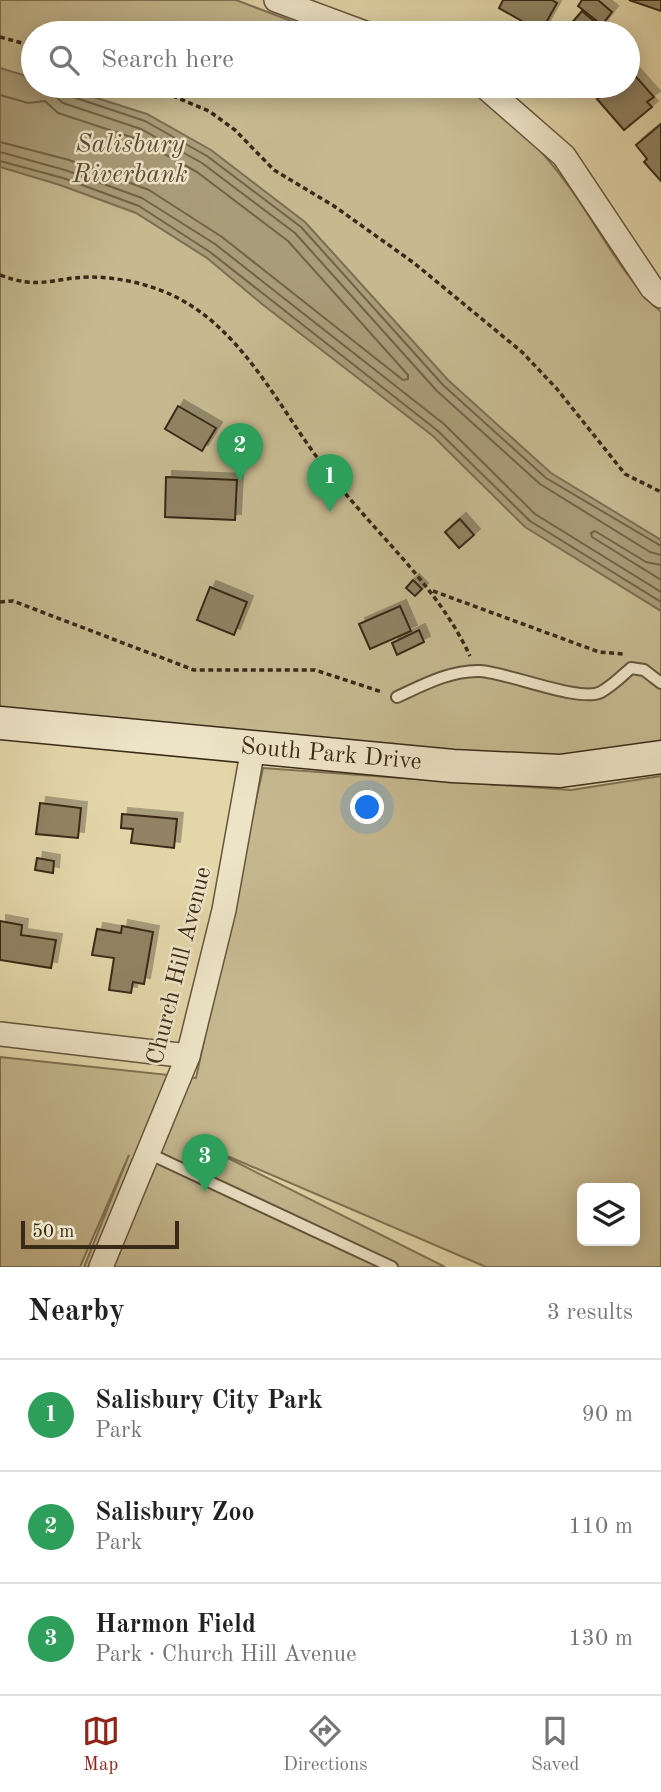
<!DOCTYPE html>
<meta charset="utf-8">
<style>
:root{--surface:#fff;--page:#f6f6f6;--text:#222;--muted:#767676;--line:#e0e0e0;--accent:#8f2418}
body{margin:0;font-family:"Old Standard TT",serif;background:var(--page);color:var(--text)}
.controls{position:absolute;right:21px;bottom:21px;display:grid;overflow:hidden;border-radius:10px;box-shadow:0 4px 18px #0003}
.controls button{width:63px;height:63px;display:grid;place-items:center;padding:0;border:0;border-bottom:2px solid var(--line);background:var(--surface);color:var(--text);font:35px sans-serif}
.scale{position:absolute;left:21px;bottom:18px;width:158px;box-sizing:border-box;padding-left:7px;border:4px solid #392a18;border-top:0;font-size:19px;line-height:24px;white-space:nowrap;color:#392a18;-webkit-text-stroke:5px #ede4c7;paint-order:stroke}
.you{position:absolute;left:368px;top:808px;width:24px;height:24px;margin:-18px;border:5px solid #fff;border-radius:50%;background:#1a73e8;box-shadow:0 0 0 10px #1a73e833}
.badge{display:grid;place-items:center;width:46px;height:46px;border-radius:50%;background:var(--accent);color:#fff;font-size:23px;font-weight:700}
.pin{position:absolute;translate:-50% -58px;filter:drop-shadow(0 2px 4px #0008)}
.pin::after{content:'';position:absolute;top:37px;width:24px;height:21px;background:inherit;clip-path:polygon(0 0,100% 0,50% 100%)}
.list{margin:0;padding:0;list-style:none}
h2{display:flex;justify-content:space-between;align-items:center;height:91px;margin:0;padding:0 28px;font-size:30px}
h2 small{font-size:23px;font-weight:400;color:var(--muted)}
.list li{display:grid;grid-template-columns:46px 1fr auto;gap:21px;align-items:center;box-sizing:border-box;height:112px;padding:0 28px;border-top:2px solid var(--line)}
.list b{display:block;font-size:26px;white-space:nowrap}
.list p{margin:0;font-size:23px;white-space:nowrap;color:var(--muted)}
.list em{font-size:23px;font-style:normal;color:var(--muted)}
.icon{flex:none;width:38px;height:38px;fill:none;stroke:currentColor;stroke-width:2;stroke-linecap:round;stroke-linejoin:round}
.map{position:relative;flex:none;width:661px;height:1267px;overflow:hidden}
.search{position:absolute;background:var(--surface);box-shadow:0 4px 18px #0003;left:21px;right:21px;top:21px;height:77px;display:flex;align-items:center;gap:18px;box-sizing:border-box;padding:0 24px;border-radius:38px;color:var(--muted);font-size:26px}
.sheet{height:427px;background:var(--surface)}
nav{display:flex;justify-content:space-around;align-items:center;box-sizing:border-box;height:98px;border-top:2px solid var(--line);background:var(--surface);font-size:19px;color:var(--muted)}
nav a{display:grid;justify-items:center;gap:4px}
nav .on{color:var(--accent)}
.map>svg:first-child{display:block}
.green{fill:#c6b990;stroke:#807254;stroke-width:2;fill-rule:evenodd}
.water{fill:#a99c78;stroke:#7c6e52;stroke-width:2}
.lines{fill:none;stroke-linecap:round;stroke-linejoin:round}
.shore{stroke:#716348;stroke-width:2}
.building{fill:#918363;stroke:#392a18;stroke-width:2;filter:url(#shadow)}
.lane-casing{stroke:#64553c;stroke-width:14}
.street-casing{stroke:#64553c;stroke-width:26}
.secondary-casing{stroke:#392a18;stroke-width:35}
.path{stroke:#392a18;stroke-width:3.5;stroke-dasharray:5 3.5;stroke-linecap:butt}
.lane{stroke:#ede4c7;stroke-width:10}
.street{stroke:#ede4c7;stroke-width:23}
.secondary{stroke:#ede4c7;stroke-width:32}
.labels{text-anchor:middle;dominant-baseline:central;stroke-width:5;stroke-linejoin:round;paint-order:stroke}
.street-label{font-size:24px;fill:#392a18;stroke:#ede4c7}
.water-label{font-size:26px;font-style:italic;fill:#5b4c35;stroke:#ede4c7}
</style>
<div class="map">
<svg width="661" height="1267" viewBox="0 0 661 1267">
<defs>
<filter id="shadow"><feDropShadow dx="6" dy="-6" stdDeviation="0" flood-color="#0004"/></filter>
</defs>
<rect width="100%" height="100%" fill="#e3d6a9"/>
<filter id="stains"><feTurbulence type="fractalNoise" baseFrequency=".00286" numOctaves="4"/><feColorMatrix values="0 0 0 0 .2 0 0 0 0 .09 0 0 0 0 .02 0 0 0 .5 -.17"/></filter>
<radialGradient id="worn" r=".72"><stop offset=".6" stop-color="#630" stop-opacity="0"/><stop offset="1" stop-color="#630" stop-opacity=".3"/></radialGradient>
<g class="green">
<path d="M 0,0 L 236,0 L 323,33 L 33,33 L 33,86 L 463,86 C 511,114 548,155 579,201 C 605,240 626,280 661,312 L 661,744 L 515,760 L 0,712 Z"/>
<path d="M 263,768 L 571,790 L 661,776 L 661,1267 L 486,1267 L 204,1146 L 445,1267 L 84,1267 L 129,1155 L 80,1267 L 0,1267 L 0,1057 L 196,1078 ZM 582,1188 L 635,1188 L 635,1241 L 582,1241 Z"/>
</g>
<polygon class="water" points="0,68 33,78 33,86 59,86 147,114 211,150 305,222 448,380 551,473 661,540 661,611 525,527 433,436 262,304 207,258 136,213 60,185 0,167"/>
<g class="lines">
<g class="shore">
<polyline points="53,86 55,96 63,103 141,129 202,163 295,233 437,391 540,484 650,552 661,555"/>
<polyline points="62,86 67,95 145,121 207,156 301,227 443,385 546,478 661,546"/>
<polyline points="0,95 28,103 45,101 58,113 137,139 197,172 288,241 408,375 408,379 403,380 222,237 149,190 69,160 0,142"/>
<polyline points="0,152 65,170 142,198 215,244 444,424 535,514 661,592"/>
<polyline points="0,161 63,178 139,206 210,252 438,431 530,521 661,602"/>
<polyline points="661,565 646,562 595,531 591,533 592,537 661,580"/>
</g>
</g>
<g class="building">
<polygon points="503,0 552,0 557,3 541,32 499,8"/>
<polygon points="582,0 598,0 612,12 602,25 578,6"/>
<polygon points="629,0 661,0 661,11"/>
<polygon points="582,11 608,33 563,33"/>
<polygon points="630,70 654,97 647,102 652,107 624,130 597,99 612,86 628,86"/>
<polygon points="661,124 661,181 644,162 647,159 636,145"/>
<polygon points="178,406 216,428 202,451 165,429"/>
<polygon points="166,477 237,480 235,520 165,517"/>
<polygon points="460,519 474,535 459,548 445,532"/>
<polygon points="413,580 422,589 415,596 406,588"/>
<polygon points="210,587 247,602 234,635 197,620"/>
<polygon points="400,606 411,631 370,649 359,624"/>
<polygon points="419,630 424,642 397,655 392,643"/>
<polygon points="40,803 81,808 78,838 36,834"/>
<polygon points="122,814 177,819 174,848 131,843 133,829 121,828"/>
<polygon points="37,858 54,861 53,873 35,870"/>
<polygon points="0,921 22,925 21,935 56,940 51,968 0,960"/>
<polygon points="122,926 153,932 144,984 133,982 131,993 109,990 114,958 92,955 97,929 121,933"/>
</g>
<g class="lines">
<g class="lane-casing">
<g id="lane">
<path d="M 397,697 C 423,685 451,670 480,671 C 510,673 580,703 601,692 C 612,686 622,676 631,668 L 644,670 L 661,683"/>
<polyline points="150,1154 392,1267"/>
</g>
</g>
<g class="street-casing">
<g id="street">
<polyline points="276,0 365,33"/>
<polyline points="484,86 564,156 652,288 661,296"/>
<polyline points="0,1034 188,1056"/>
<polyline points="101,1267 188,1056 224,910 253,748"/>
</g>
</g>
<g class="secondary-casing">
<polyline id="secondary" points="0,723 453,766 560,771 661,757"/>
</g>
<g class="path">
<polyline points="0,37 33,46"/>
<polyline points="149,86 209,111 235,130 274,170 334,206 414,263 522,352 557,389 625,474 661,492"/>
<path d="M 0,275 C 40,290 51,278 89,277 C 118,277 150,284 176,297 C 245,332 280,410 325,468 C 373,532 436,583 470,656"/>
<polyline points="433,591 599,652 624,654"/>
<polyline points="0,602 13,601 194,670 315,670 382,692"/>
</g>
<use href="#lane" class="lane"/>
<use href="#street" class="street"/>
<use href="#secondary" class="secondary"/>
</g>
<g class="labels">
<g class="street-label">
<text transform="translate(331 755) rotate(5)">South Park Drive</text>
<text transform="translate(180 966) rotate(-76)">Church Hill Avenue</text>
</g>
<g class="water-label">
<text x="130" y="145">Salisbury<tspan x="130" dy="30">Riverbank</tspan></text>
</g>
</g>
<rect width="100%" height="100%" filter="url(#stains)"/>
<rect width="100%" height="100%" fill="url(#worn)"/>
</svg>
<div class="controls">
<button><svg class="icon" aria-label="layers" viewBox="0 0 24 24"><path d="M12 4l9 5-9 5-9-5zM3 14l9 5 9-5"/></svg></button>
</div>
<div class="scale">50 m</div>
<div class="you"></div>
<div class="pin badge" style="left:330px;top:512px;background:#2e9e5b">1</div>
<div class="pin badge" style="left:240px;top:481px;background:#2e9e5b">2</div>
<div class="pin badge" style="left:205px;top:1192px;background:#2e9e5b">3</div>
<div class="search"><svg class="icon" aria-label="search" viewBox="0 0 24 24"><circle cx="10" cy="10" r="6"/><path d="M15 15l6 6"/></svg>Search here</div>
</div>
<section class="sheet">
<h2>Nearby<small>3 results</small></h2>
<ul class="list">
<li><span class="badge" style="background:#2e9e5b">1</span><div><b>Salisbury City Park</b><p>Park</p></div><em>90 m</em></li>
<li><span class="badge" style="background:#2e9e5b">2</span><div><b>Salisbury Zoo</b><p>Park</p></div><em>110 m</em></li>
<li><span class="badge" style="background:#2e9e5b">3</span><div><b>Harmon Field</b><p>Park · Church Hill Avenue</p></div><em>130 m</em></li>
</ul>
</section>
<nav>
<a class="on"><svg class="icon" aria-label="map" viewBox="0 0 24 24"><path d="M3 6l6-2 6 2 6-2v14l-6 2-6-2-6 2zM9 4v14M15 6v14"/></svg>Map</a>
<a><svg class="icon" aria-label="directions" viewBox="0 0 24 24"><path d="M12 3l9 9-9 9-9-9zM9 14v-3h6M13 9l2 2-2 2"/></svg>Directions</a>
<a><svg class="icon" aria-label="saved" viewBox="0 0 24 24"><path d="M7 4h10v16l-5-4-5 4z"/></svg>Saved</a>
</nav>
